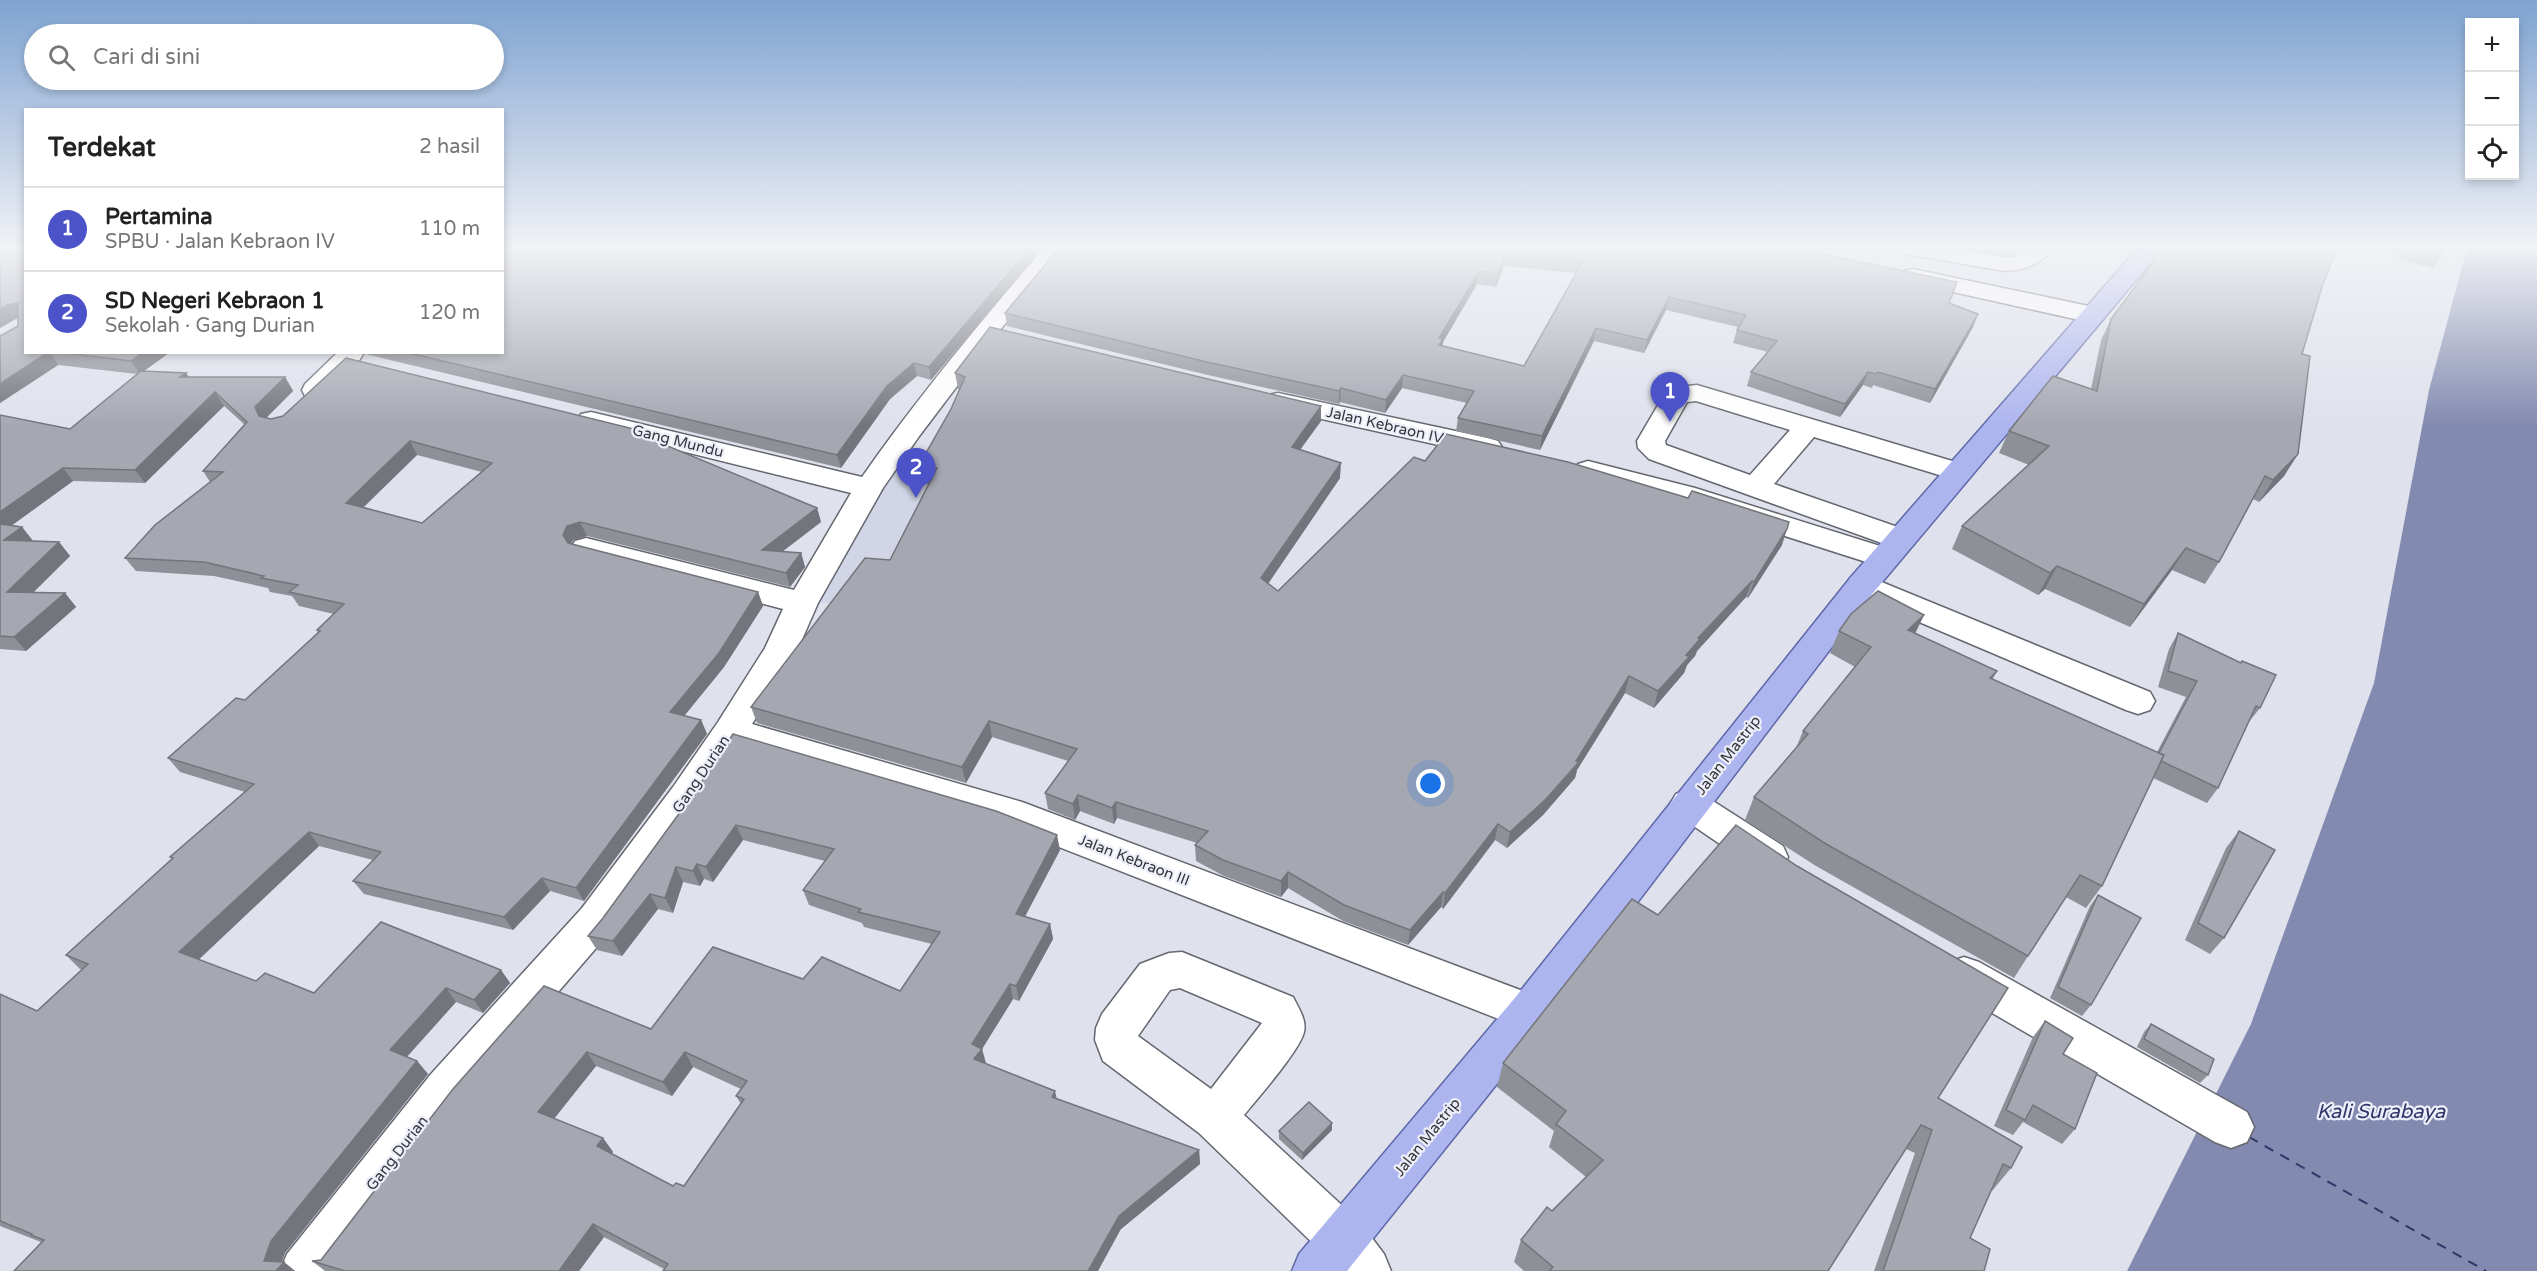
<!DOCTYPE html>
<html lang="id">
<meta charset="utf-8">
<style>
:root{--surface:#fff;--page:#f6f6f6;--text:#222;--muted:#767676;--line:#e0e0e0;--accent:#4c52c8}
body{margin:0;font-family:"Varela Round",sans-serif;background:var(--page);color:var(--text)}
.controls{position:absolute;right:18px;top:18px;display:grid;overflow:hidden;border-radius:0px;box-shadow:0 3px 9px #0003}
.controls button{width:54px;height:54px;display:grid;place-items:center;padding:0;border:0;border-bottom:2px solid var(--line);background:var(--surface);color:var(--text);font:30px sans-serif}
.you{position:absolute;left:1431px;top:784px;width:21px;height:21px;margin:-15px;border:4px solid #fff;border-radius:50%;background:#1a73e8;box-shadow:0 0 0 9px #1a73e833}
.badge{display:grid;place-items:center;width:39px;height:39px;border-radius:50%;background:var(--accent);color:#fff;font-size:20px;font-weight:700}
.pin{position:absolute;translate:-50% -50px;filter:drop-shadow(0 2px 3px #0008)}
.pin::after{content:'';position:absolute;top:32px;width:21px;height:18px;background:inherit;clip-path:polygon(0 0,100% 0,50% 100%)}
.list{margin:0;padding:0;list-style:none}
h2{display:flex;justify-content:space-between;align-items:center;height:78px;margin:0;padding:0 24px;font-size:26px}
h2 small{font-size:20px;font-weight:400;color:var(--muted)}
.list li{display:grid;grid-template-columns:39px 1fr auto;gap:18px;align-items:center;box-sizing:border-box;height:84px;padding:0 24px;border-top:2px solid var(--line)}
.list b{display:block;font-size:22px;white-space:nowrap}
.list p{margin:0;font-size:20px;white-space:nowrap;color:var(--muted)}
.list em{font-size:20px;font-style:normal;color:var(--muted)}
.icon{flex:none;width:33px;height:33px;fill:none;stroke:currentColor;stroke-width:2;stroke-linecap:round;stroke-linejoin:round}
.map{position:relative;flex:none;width:2537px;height:1271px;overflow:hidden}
.search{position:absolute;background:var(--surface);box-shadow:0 3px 9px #0003;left:24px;top:24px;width:480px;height:66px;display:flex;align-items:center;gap:15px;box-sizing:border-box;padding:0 21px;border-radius:33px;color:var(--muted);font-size:22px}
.panel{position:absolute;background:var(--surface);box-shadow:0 3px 9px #0003;left:24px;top:108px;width:480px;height:246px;border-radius:0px}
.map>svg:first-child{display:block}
.built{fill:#d1d5e6}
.water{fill:#838aaf}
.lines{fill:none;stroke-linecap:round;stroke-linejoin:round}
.ferry{stroke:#303668;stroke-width:2;stroke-dasharray:10 8;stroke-linecap:butt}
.minor-casing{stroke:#656770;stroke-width:3}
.major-casing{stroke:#5f68a8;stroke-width:3}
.minor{fill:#fff;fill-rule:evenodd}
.major{fill:#adb5ef;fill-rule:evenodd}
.wall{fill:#8e9098;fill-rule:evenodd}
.shaded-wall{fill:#74757c}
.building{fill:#a5a7b1;stroke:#74757c;stroke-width:1.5;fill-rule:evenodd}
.labels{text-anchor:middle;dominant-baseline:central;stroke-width:4.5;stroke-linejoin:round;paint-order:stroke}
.street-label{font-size:15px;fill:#35363a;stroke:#eceef9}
.near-water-label{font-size:20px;font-style:italic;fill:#303668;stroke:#eceef9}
</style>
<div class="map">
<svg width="2537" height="1271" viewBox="0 0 2537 1271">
<rect width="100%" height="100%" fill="#dfe1ec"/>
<polygon class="built" points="883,451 996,461 928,613 796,600"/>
<polygon class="water" points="2467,248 2537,248 2537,1271 2127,1271 2251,1024 2374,683 2429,390"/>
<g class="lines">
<polyline class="ferry" points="2249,1137 2486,1271"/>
<g class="minor-casing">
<g id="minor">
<path d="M 1044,248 L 1068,248 L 995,336 L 920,435 L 883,488 L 818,603 L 797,651 L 752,724 L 1022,802 L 1544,999 L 1550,1012 L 1544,1025 L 1529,1031 L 1514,1025 L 1000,824 L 738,747 L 699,807 L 610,932 L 463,1102 L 334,1271 L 280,1271 L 287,1254 L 431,1074 L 582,908 L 673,787 L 718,722 L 765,648 L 783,609 L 575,555 L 571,548 L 575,541 L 586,538 L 794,590 L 851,493 L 581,426 L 577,420 L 581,414 L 591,412 L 862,477 C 918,397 980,322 1044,248 Z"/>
<path d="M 1899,248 L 1952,248 L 2005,257 L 2013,257 L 2026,248 L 2053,248 C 2042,264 2023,271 2005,271 L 1911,255 L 1903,253 Z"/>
<polygon points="1913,269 2093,307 2102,310 2106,315 2102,320 2093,323 1904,281 1901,276 1904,271"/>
<path d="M 338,352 L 364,352 C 358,365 337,389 325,396 C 318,399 312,397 305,396 L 302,390 L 305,384 Z"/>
<path d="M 1697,385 L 1969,466 L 1973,472 L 1969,478 L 1959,481 L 1814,437 L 1774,484 L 1912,532 L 1916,539 L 1912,546 L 1901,549 L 1890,546 L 1649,459 L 1638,448 L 1637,441 L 1668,388 ZM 1696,401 L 1790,430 L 1750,475 L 1666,445 L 1665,441 L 1687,402 Z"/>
<polygon points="1278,393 1488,438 1498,441 1502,447 1498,453 1488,456 1268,407 1264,401 1268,395"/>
<polygon points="1588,461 1695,488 1896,551 1901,558 1896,565 1885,568 1675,501 1578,476 1574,470 1578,464"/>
<polygon points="1862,574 2150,692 2155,701 2150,710 2138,714 2126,710 1851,593 1846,585 1851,577"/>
<polygon points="1689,789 1702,794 1783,846 1788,857 1783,868 1769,873 1755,868 1676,814 1670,804 1676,794"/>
<path d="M 1182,952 L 1293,997 C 1298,1007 1307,1020 1304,1032 C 1300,1050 1258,1098 1244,1115 L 1360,1222 L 1384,1254 L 1391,1271 L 1337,1271 L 1326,1256 L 1199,1133 L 1103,1061 L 1095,1040 L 1096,1028 L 1102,1014 L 1140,964 L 1169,953 ZM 1180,988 L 1262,1023 L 1211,1089 L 1138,1036 L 1170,990 Z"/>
<polygon points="1964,957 1979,962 2247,1112 2254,1127 2247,1142 2231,1148 2215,1142 1949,988 1943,975 1949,962"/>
</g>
</g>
<g class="major-casing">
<polygon id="major" points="2138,248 2163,248 1873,593 1544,1025 1347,1271 1292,1271 1299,1254 1514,999 1851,577"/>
</g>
<use href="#minor" class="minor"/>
<use href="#major" class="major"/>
</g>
<g class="wall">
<path d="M 2,248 L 26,248 L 26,352 L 170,352 L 144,371 L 186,373 L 189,377 L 285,377 L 293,391 L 266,418 L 271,419 L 283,416 L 346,358 L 634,429 L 636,433 L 817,508 L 821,522 L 782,552 L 801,553 L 805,567 L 790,587 L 587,536 L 573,540 L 571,544 L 758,592 L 763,606 L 724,667 L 684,716 L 701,720 L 707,734 L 584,901 L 550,891 L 513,930 L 364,894 L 353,881 L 373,860 L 319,846 L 198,960 L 256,981 L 265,973 L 314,993 L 381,922 L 501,970 L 510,983 L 483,1013 L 456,1002 L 407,1057 L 417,1061 L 428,1074 L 285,1253 L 282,1262 L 284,1262 L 295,1271 L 14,1271 L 41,1242 L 0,1226 L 0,994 L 37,1011 L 82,969 L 80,969 L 66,955 L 172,859 L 170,857 L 245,792 L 180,772 L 168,758 L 236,698 L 245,700 L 318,633 L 317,630 L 334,614 L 299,606 L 292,596 L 270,592 L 268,588 L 214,576 L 136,571 L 125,558 L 155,525 L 210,482 L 203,471 L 245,425 L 224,406 L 145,483 L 73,481 L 12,525 L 22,527 L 33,541 L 32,541 L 59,542 L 70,556 L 33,593 L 65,593 L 76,607 L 26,651 L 0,649 L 0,415 L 70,429 L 137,374 L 58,365 L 0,403 L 0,336 L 18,326 L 18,318 L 0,328 L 0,249 ZM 417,455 L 482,472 L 422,523 L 364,507 Z"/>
<polygon points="502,248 1042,248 931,380 917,376 890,399 841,468 365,354 364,352 502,352"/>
<path d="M 1059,248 L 1793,248 L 1978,314 L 1973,327 L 1930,403 L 1873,385 L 1872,388 L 1863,385 L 1840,417 L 1747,386 L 1751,372 L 1768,352 L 1733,343 L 1737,330 L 1738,327 L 1666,310 L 1644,353 L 1594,341 L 1540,450 L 1456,431 L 1458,418 L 1467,403 L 1402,388 L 1385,413 L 1340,402 L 1339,404 L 1208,375 L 1007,326 L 1005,313 ZM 1504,266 L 1576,273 L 1524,366 L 1443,346 L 1443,342 L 1477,284 L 1496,287 Z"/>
<polygon points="1966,248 2014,248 2011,255"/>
<polygon points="2375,248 2446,248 2433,268 2398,259 2400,255"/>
<polygon points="2153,259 2322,287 2302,354 2298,454 2284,476 2259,502 2253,499 2219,562 2205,584 2172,570 2130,627 2045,589 2038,595 1952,549 1962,526 2029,465 1999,453 2009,431 2091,389 2101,340 2111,319 2148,270"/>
<polygon points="955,373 1321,406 1321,421 1300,450 1340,478 1268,584 1278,591 1425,461 1782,545 1748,598 1746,597 1697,651 1695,656 1687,665 1684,673 1654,708 1625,693 1577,770 1575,778 1543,815 1507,848 1495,840 1443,909 1441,907 1408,945 1343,921 1288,888 1281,897 1224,876 1196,861 1195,845 1197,843 1117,818 1114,824 1080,811 1075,820 1048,809 1045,793 1068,761 992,737 966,783 757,723 751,707 890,560 929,484 921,483 918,467 951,409 960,389 958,389"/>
<polygon points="1924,615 1915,634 1997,671 1993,679 2157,752 2186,697 2158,687 2169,649 2178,633 2260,708 2248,723 2218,788 2207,803 2153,778 2102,886 2086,908 2066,897 2014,978 1816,866 1745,820 1754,797 1796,748 1803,731 1855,667 1830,653 1839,631"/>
<path d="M 694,793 L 1060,850 L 1025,916 L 1050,924 L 1053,939 L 1019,1001 L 1013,999 L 982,1049 L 985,1064 L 1057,1099 L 1199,1150 L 1200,1164 L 1121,1229 L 664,1269 L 604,1237 L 579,1271 L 325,1271 L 312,1261 L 321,1260 L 453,1089 L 651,1029 L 803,979 L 900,991 L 932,944 L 864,927 L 862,923 L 809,905 L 803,890 L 825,861 L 743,840 L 713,882 L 704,879 L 700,886 L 683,882 L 673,913 L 658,909 L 622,956 L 597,950 L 588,936 L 603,918 ZM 596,1066 L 672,1096 L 693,1067 L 741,1089 L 736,1096 L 741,1104 L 684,1186 L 673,1186 L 611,1154 L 613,1152 L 603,1138 L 554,1119 Z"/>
<polygon points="2239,831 2224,938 2210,954 2185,940 2226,848"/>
<polygon points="2098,895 2091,1005 2082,1016 2050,998 2090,906"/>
<polygon points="2045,1021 2063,1054 2075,1129 2062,1144 2023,1122 2013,1135 1994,1126 2033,1037"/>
<polygon points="2151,1024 2208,1075 2200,1083 2137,1047 2144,1032"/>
<polygon points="1503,1063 1938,1098 2011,1168 1992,1191 1991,1190 1970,1238 1984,1271 1874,1271 1915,1153 1906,1149 1828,1271 1524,1271 1514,1262 1521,1240 1586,1177 1549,1147 1554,1131 1497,1087"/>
<polygon points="1332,1123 1332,1130 1302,1160 1279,1139 1279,1131"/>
</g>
<g class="shaded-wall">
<polygon points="1030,248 1042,248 931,380 929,367"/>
<polygon points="1506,253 1504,266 1496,287 1497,274"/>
<polygon points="1479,271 1477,284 1443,342 1442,352 1438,359 1439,338"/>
<polygon points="1669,297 1666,310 1644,353 1647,340"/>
<polygon points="18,303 26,317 17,318 0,328 0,309 7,305"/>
<polygon points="1978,314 1973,327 1930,403 1935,389"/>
<polygon points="1596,328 1594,341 1540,450 1542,436"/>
<polygon points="48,352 50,352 58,365 0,403 0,384"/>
<polygon points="143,352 170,352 140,374 131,361"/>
<polygon points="914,363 917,376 890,399 841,468 837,455 887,386"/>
<polygon points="1868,372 1863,385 1840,417 1845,404"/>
<polygon points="186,373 194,386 180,377"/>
<polygon points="1403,375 1402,388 1385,413 1386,400"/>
<polygon points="285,377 293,391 263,421 259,416 255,407"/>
<polygon points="1341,388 1340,402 1339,404 1339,391"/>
<polygon points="215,392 224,406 145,483 135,470"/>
<polygon points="1321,406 1321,421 1291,462 1292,447"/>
<polygon points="410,441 417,455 354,516 346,503"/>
<polygon points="2298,454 2284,476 2259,502 2273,480"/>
<polygon points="1341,463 1340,478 1261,594 1261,578"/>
<polygon points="63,468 73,481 0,534 0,512"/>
<polygon points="817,508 821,522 767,563 762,550"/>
<polygon points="580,522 587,536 573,540 569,549 563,535 567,526"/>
<polygon points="22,527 33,541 16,554 4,540"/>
<polygon points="1787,529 1782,545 1748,598 1754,582"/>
<polygon points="59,542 70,556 19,606 7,592"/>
<polygon points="2186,548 2172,570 2130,627 2144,604"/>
<polygon points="801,553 805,567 790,587 786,573"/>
<polygon points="2057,566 2045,589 2038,595 2050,573"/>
<polygon points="1752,581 1746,597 1697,651 1695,656 1687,665 1684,673 1654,708 1658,691 1686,655 1698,638"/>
<polygon points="758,592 763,606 724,667 676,726 670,712"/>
<polygon points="65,593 76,607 26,651 14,637"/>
<polygon points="1924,615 1913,637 1908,630"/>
<polygon points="1629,676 1625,693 1577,770 1575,778 1543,815 1507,848 1510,832 1576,761"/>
<polygon points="701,720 707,734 584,901 576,888"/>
<polygon points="989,721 992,737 966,783 962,767"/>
<polygon points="1078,795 1080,811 1075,820 1073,804"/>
<polygon points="1116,802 1117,818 1114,824 1112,808"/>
<polygon points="1498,824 1495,840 1443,909 1445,893"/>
<polygon points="736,825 743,840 713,882 706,867"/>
<polygon points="309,832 319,846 192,966 179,952"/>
<polygon points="1057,835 1060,850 1019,928 1016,914"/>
<polygon points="697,864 704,879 700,886 693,871"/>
<polygon points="676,867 683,882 673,913 665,898"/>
<polygon points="1288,872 1288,888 1281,897 1281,881"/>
<polygon points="542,878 550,891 513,930 504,917"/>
<polygon points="1443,892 1441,907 1408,945 1410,930"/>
<polygon points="650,894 658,909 622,956 613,941"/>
<polygon points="1050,924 1053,939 1019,1001 1016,986"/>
<polygon points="501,970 510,983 483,1013 474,1000"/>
<polygon points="1010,984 1013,999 982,1049 986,1063 978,1074 974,1059 972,1044"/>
<polygon points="446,988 456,1002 401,1063 390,1050"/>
<polygon points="587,1052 596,1066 548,1126 538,1112"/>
<polygon points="685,1052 693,1067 672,1096 663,1082"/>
<polygon points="417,1061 428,1074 285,1253 280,1266 284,1262 295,1271 276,1271 264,1261 271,1241"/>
<polygon points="1055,1091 1058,1105 1052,1097"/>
<polygon points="1332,1123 1332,1130 1302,1160 1303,1153"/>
<polygon points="603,1138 613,1152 607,1160 597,1146"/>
<polygon points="1199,1150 1200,1164 1121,1229 1098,1271 1088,1271 1119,1216"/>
<polygon points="593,1224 604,1237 579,1271 559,1271"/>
</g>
<g class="building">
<polygon points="2,248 26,248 26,352 48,352 0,384 0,336 18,326 18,303 7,305 0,309 0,249"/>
<polygon points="502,248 1030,248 929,367 914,363 887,386 837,455 405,352 502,352"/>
<path d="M 1059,248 L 1793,248 L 1957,282 L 1949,303 L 1978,314 L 1935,389 L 1878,372 L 1876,374 L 1868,372 L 1845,404 L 1751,372 L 1777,341 L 1737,330 L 1746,315 L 1669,297 L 1647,340 L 1596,328 L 1542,436 L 1458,418 L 1474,391 L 1403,375 L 1386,400 L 1341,388 L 1339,391 L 1207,362 L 1005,313 ZM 1506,253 L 1583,261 L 1524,366 L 1439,345 L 1443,339 L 1439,338 L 1479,271 L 1497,274 Z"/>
<polygon points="2162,248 2337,248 2322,287 2302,354 2310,356 2298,454 2273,480 2265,476 2219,562 2186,548 2144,604 2057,566 2050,573 1962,526 2049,446 2009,431 2053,376 2097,391 2111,319 2155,260 2153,259"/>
<polygon points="990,327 1321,406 1292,447 1341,463 1261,578 1278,591 1414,457 1425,461 1446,434 1568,462 1688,498 1692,491 1789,522 1787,529 1754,582 1752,581 1698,638 1700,639 1686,655 1689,657 1658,691 1629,676 1576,761 1579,762 1546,799 1510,832 1498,824 1445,893 1443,892 1410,930 1344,905 1288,872 1281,881 1223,860 1195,845 1208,831 1116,802 1112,808 1078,795 1073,804 1045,793 1077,749 989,721 962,767 751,707 865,558 890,560 937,468 918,467 951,409 965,377 955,373"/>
<polygon points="57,352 143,352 131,361"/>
<path d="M 346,358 L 634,429 L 634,432 L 817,508 L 762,550 L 801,553 L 786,573 L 580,522 L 567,526 L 563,535 L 568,543 L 758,592 L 719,653 L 670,712 L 701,720 L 576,888 L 542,878 L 504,917 L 353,881 L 381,852 L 309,832 L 179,952 L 256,981 L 265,973 L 314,993 L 381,922 L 501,970 L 474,1000 L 446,988 L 390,1050 L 417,1061 L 271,1241 L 264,1261 L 284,1262 L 276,1271 L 14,1271 L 44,1240 L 31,1235 L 32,1234 L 0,1221 L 0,994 L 37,1011 L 88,964 L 66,955 L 173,858 L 170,857 L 254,784 L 168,758 L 236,698 L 245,700 L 320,631 L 317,630 L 344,604 L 289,592 L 298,585 L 261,578 L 264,576 L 204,562 L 125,558 L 155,525 L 223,472 L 203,471 L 247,422 L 215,392 L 135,470 L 63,468 L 0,512 L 0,415 L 70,429 L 141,371 L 186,373 L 180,377 L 285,377 L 255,407 L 259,416 L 271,419 L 283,416 ZM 410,441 L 492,463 L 422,523 L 346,503 Z"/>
<polygon points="0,524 22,527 4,540 59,542 7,592 65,593 14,637 0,636"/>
<polygon points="1878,591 1924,615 1908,630 1997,671 1990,678 2164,755 2102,886 2080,875 2028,956 1826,844 1754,797 1808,734 1803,731 1871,647 1839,631 1851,614"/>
<polygon points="2178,633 2241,663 2242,661 2276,675 2260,708 2256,706 2218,788 2161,761 2164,755 2159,753 2197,681 2168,671"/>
<path d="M 733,734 L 996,811 L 1057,835 L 1016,914 L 1050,924 L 1016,986 L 1010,984 L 972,1044 L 982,1049 L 974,1059 L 1055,1091 L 1052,1097 L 1199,1150 L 1119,1216 L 1088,1271 L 663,1271 L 668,1264 L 593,1224 L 559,1271 L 345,1271 L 312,1261 L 321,1260 L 453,1089 L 544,986 L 651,1029 L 713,947 L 803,979 L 822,957 L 900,991 L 940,932 L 858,912 L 861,909 L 803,890 L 834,849 L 736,825 L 706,867 L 697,864 L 693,871 L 676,867 L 665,898 L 650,894 L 613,941 L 588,936 L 603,918 L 694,793 ZM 587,1052 L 663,1082 L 685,1052 L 747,1081 L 736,1096 L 744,1099 L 684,1186 L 676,1183 L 673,1186 L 597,1146 L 603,1138 L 538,1112 Z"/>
<polygon points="1736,825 1797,866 2008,988 1938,1098 2022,1147 2011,1168 2003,1164 1970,1238 1990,1249 1984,1271 1883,1271 1932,1130 1921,1125 1828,1271 1549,1271 1553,1267 1521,1240 1547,1207 1552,1211 1603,1160 1556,1124 1566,1111 1503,1063 1632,899 1658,915"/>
<polygon points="2239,831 2275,850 2224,938 2198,923"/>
<polygon points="2098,895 2141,918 2091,1005 2058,987"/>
<polygon points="2045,1021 2073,1038 2063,1054 2097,1073 2075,1129 2033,1105 2025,1120 2006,1110"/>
<polygon points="2151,1024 2214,1059 2208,1075 2144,1039"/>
<polygon points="1309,1102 1332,1123 1303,1153 1279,1131"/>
</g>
<linearGradient id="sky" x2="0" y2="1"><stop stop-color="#7fa3d1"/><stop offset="0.58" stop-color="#f1f2f6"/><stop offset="1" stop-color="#f1f2f6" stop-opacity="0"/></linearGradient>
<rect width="2537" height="426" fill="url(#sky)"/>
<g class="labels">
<g class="street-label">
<text transform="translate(1385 425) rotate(13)">Jalan Kebraon IV</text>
<text transform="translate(678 441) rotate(14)">Gang Mundu</text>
<text transform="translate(1728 755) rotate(-52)">Jalan Mastrip</text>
<text transform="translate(701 774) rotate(-56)">Gang Durian</text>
<text transform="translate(1134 860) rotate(21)">Jalan Kebraon III</text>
<text transform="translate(1427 1137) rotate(-51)">Jalan Mastrip</text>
<text transform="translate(397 1153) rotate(-52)">Gang Durian</text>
</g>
<g class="near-water-label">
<text x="2381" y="1112">Kali Surabaya</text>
</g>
</g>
</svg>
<div class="controls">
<button>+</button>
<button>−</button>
<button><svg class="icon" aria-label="locate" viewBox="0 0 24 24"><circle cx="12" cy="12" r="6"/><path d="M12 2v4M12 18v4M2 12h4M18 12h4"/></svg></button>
</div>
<div class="you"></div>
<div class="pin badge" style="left:1670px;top:422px">1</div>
<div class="pin badge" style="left:916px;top:498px">2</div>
<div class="search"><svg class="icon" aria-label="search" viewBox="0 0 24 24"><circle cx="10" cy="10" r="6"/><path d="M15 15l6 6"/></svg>Cari di sini</div>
<section class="panel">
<h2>Terdekat<small>2 hasil</small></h2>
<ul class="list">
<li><span class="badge">1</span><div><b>Pertamina</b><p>SPBU · Jalan Kebraon IV</p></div><em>110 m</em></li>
<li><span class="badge">2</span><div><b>SD Negeri Kebraon 1</b><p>Sekolah · Gang Durian</p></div><em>120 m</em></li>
</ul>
</section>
</div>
